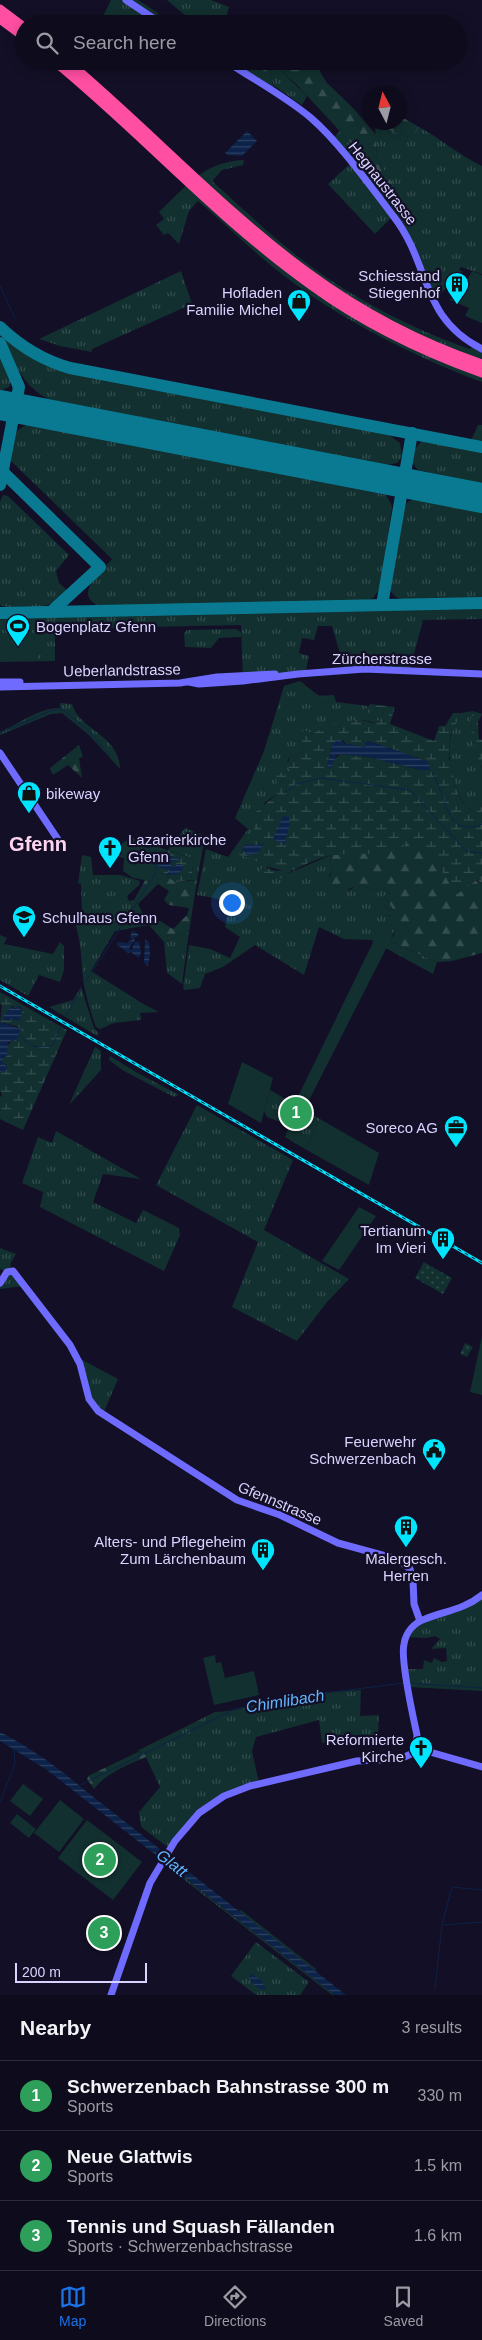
<!DOCTYPE html>
<meta charset="utf-8">
<style>
:root{--surface:#0e0b1c;--page:#1c1929;--text:#f1f3f6;--muted:#9b9ba3;--line:#2e2b3b;--accent:#1a73e8}
body{margin:0;font-family:Arial,sans-serif;background:var(--page);color:var(--text)}
.compass{position:absolute;left:362px;top:85px;width:45px;height:45px;border-radius:50%;background:var(--surface);box-shadow:0 2px 12px #0003;rotate:353deg}
.scale{position:absolute;left:15px;bottom:12px;width:132px;box-sizing:border-box;padding-left:5px;border:2px solid #d9d4ff;border-top:0;font-size:14px;line-height:18px;white-space:nowrap;color:#d9d4ff;-webkit-text-stroke:4px #130f26;paint-order:stroke}
.you{position:absolute;left:231px;top:902px;width:18px;height:18px;margin:-12px;border:4px solid #fff;border-radius:50%;background:#1a73e8;box-shadow:0 0 0 8px #1a73e833}
.badge{display:grid;place-items:center;width:32px;height:32px;border-radius:50%;background:var(--accent);color:#fff;font-size:16px;font-weight:700}
.pin{position:absolute;translate:-50% -50%;border:2px solid #fff;box-shadow:0 1px 5px #0006}
.list{margin:0;padding:0;list-style:none}
h2{display:flex;justify-content:space-between;align-items:center;height:65px;margin:0;padding:0 20px;font-size:21px}
h2 small{font-size:16px;font-weight:400;color:var(--muted)}
.list li{display:grid;grid-template-columns:32px 1fr auto;gap:15px;align-items:center;box-sizing:border-box;height:70px;padding:0 20px;border-top:1px solid var(--line)}
.list b{display:block;font-size:19px;white-space:nowrap}
.list p{margin:0;font-size:16px;white-space:nowrap;color:var(--muted)}
.list em{font-size:16px;font-style:normal;color:var(--muted)}
.icon{flex:none;width:28px;height:28px;fill:none;stroke:currentColor;stroke-width:2;stroke-linecap:round;stroke-linejoin:round}
.map{position:relative;flex:none;width:482px;height:1995px;overflow:hidden}
.search{position:absolute;background:var(--surface);box-shadow:0 2px 12px #0003;left:15px;right:15px;top:15px;height:55px;display:flex;align-items:center;gap:12px;box-sizing:border-box;padding:0 18px;border-radius:28px;color:var(--muted);font-size:19px}
.sheet{height:275px;background:var(--surface)}
nav{display:flex;justify-content:space-around;align-items:center;box-sizing:border-box;height:70px;border-top:1px solid var(--line);background:var(--surface);font-size:14px;color:var(--muted)}
nav a{display:grid;justify-items:center;gap:2px}
nav .on{color:var(--accent)}
.map>svg:first-child{display:block}
.grass{fill:url(#grass-tufts)}
.forest{fill:url(#forest-firs)}
.wetland{fill:url(#wetland-marsh);fill-rule:evenodd}
.park{fill:url(#park-dots)}
.garden{fill:#12302f}
.water{fill:url(#water-rules)}
.lines{fill:none;stroke-linecap:round;stroke-linejoin:round}
.stream{stroke:#0c2248;stroke-width:1}
.taxiway{stroke:#0a7a92;stroke-width:12}
.runway{stroke:#0a7a92;stroke-width:30}
.secondary{stroke:#6f6bff;stroke-width:7}
.highway{stroke:#ff4fa3;stroke-width:9}
.rail-casing{stroke:#00e5ff;stroke-width:3}
.rail{stroke:#130f26;stroke-width:1;stroke-dasharray:4;stroke-linecap:butt}
.labels{text-anchor:middle;dominant-baseline:central;stroke-width:4.5;stroke-linejoin:round;paint-order:stroke}
.street-label{font-size:15px;fill:#d9d4ff;stroke:#130f26}
.poi-label{font-size:15px;fill:#d9d4ff;stroke:#130f26;text-anchor:end}
.water-label{font-size:16px;font-style:italic;fill:#62b6ff;stroke:#130f26}
.district-label{font-size:20px;font-weight:bold;fill:#ffd6f0;stroke:#130f26}
</style>
<div class="map">
<svg width="482" height="1995" viewBox="0 0 482 1995">
<defs>
<pattern id="grass-tufts" width="24" height="20" patternUnits="userSpaceOnUse" patternTransform="scale(1.25)"><rect width="24" height="20" fill="#12302f"/><path d="M3 7l-1-3M5 7V3M7 7l1-3M15 17l-1-3M17 17v-4M19 17l1-3" fill="none" stroke="#344d4e"/></pattern>
<pattern id="forest-firs" width="22" height="20" patternUnits="userSpaceOnUse" patternTransform="scale(1.25)"><rect width="22" height="20" fill="#12302f"/><path d="M5 1l3.5 6h-7zM16 11l3.5 6h-7z" fill="#344d4e"/></pattern>
<pattern id="wetland-marsh" width="20" height="14" patternUnits="userSpaceOnUse" patternTransform="scale(1.25)"><rect width="20" height="14" fill="#12302f"/><path d="M1 5h8M5 5V1M11 12h8M15 12V8" fill="none" stroke="#344d4e"/></pattern>
<pattern id="park-dots" width="8" height="8" patternUnits="userSpaceOnUse" patternTransform="scale(1.25)"><rect width="8" height="8" fill="#12302f"/><path d="M2 2h.1M6 6h.1" fill="none" stroke="#344d4e" stroke-width="1.8" stroke-linecap="round"/></pattern>
<pattern id="water-rules" width="6" height="5" patternUnits="userSpaceOnUse" patternTransform="scale(1.25)"><rect width="6" height="5" fill="#0c2248"/><path d="M0 2.5h6" fill="none" stroke="#2f4163"/></pattern>
</defs>
<rect width="100%" height="100%" fill="#130f26"/>
<g class="grass">
<polygon points="111,0 126,0 162,24 107,24 104,22 104,14"/>
<polygon points="129,0 138,0 158,13 157,19"/>
<polygon points="167,0 211,0 229,7 224,24 195,24"/>
<polygon points="256,61 279,61 278,68 307,96 302,105 274,86 270,72"/>
<path d="M 375,125 L 412,138 L 419,127 C 441,139 459,155 482,166 L 482,274 L 461,267 L 459,270 L 463,272 L 436,298 L 407,236 L 393,216 L 375,234 L 328,184 L 352,162 L 333,138 L 340,131 L 402,198 L 377,159 Z"/>
<path d="M 244,160 L 243,165 L 222,170 L 212,181 C 242,208 272,237 305,262 C 354,299 412,329 470,349 L 474,345 L 482,349 L 482,382 C 419,359 344,321 291,281 C 258,257 229,227 198,201 L 189,211 L 179,244 L 168,233 L 164,235 L 156,225 L 164,219 L 159,212 C 188,185 203,162 244,160 Z"/>
<polygon points="181,271 192,304 92,349 92,352 60,346 39,339"/>
<path d="M 6,337 L 36,359 L 64,370 L 384,431 L 400,443 L 402,457 L 397,463 L 385,465 L 55,402 C 25,390 16,367 3,339 Z"/>
<path d="M 0,350 C 5,361 15,375 9,387 L 0,391 Z"/>
<path d="M 29,424 L 386,495 L 392,506 L 381,587 L 373,598 L 364,601 L 105,608 C 69,597 100,574 112,559 L 11,461 C 8,443 12,430 29,424 Z"/>
<polygon points="478,425 482,425 482,443 471,441"/>
<path d="M 424,439 L 482,450 L 482,484 L 418,470 C 407,459 414,448 424,439 Z"/>
<path d="M 3,495 L 8,496 L 69,555 L 56,571 L 59,583 L 69,592 C 51,609 24,613 0,605 L 0,502 Z"/>
<path d="M 417,499 L 482,511 L 482,599 L 410,601 C 403,600 397,599 392,593 C 385,581 400,524 402,508 L 409,501 Z"/>
<polygon points="482,606 482,619 421,620 423,621 410,668 344,668 332,626 318,626 314,640 302,638 299,653 309,656 306,670 298,674 243,681 241,625 55,629 55,661 0,662 0,617"/>
<polygon points="236,629 241,632 241,637 219,638 211,648 185,647 184,633 187,630"/>
<polygon points="300,681 319,696 334,695 336,702 368,706 366,710 377,708 385,710 377,723 363,720 330,726 312,734 304,730 304,746 296,757 290,755 287,762 309,758 278,783 277,794 264,803 285,871 268,867 261,870 275,879 331,855 330,861 332,871 329,876 336,888 350,890 355,886 388,890 389,894 384,896 393,909 389,911 384,905 375,908 384,916 396,915 399,919 390,941 437,962 433,974 371,940 344,939 319,927 304,975 255,945 223,967 205,974 200,988 185,990 183,988 189,945 210,949 230,958 240,937 225,927 230,901 197,895 206,849 228,857 248,829 235,818 264,751 284,686"/>
<path d="M 60,703 L 72,704 C 80,731 119,734 120,769 L 89,735 L 62,713 L 51,714 L 0,735 L 0,732 C 18,724 41,707 60,708 Z"/>
<path d="M 473,711 C 467,730 478,750 482,768 C 482,779 482,795 482,807 L 475,812 C 454,806 446,753 451,735 C 453,727 457,720 461,713 Z"/>
<polygon points="185,828 203,835 204,842 197,880 191,880 194,859 168,850"/>
<path d="M 82,855 L 91,857 L 93,875 L 120,875 L 140,881 L 139,885 L 127,896 L 129,901 L 134,900 L 138,904 L 149,925 L 115,931 L 91,971 L 145,1005 L 159,1012 L 140,1013 L 141,1020 L 114,1023 L 100,1029 L 96,1027 C 91,1013 85,994 83,978 C 81,955 81,935 71,913 L 82,912 L 81,884 L 78,883 Z"/>
<polygon points="189,932 182,984 167,973 164,942"/>
<polygon points="0,935 7,938 4,944 53,954 60,942 64,946 64,970 60,982 39,975 28,996 0,980"/>
<polygon points="81,987 94,1028 99,1034 97,1036 49,1007 73,1000"/>
<polygon points="95,1047 101,1051 101,1070 69,1105"/>
<polygon points="110,1056 136,1072 179,1095 174,1097 124,1071 109,1060"/>
<polygon points="270,1090 320,1119 305,1149 285,1137 292,1120 284,1118 280,1122 267,1117 264,1111"/>
<polygon points="197,1105 293,1160 264,1230 349,1279 327,1302 297,1341 232,1307 258,1242 156,1185"/>
<polygon points="56,1131 141,1179 103,1174 93,1202 136,1223 143,1210 179,1228 180,1235 164,1271 40,1207 43,1192 22,1183 38,1137 52,1143"/>
<polygon points="0,1248 16,1254 11,1262 10,1270 23,1286 0,1289 0,1283 6,1272 0,1269"/>
<polygon points="77,1357 118,1379 103,1414 93,1407"/>
<polygon points="480,1597 482,1600 482,1691 409,1687 406,1669 423,1669 424,1660 432,1663 434,1658 442,1662 447,1661 446,1648 431,1649 440,1639 435,1636 426,1638 406,1637 411,1628"/>
<path d="M 361,1690 L 360,1716 L 379,1715 L 378,1735 L 322,1743 L 319,1720 L 256,1737 L 252,1751 L 259,1783 L 213,1803 L 169,1848 L 141,1827 L 139,1812 L 160,1787 L 144,1753 L 137,1751 L 215,1712 C 234,1712 253,1705 272,1701 C 301,1695 331,1692 361,1690 Z"/>
<polygon points="172,1868 335,1995 332,1995 187,1882"/>
<polygon points="241,1910 316,1969 315,1971 238,1912"/>
<polygon points="256,1942 309,1982 300,1995 256,1995 231,1976"/>
</g>
<g class="forest">
<polygon points="248,61 270,72 274,89 243,69"/>
<polygon points="280,61 308,61 315,64 327,83 353,108 376,135 377,159 403,199 385,195 365,158 296,84 278,68"/>
<polygon points="400,116 419,127 412,138 375,125 374,123 400,122"/>
<polygon points="79,745 83,757 79,758 82,778 68,765 53,775 50,768"/>
<polygon points="410,842 423,846 432,857 482,884 482,953 452,961 437,962 390,941 395,933 393,926 399,919 396,915 384,916 376,913 375,907 384,905 389,911 393,909 384,896 389,894 388,890 355,886 343,892 336,888 330,889 327,884 332,871 330,861 331,855 381,852"/>
<polygon points="152,868 176,882 197,880 189,932 164,942 149,925 160,921 173,929 187,915 189,908 169,905 164,900 169,891 158,884 138,904 134,900"/>
<path d="M 138,1752 L 144,1753 L 146,1757 C 128,1765 106,1773 94,1789 L 87,1779 L 88,1776 Z"/>
</g>
<g class="wetland">
<path d="M 370,704 L 395,707 L 390,724 L 434,741 L 439,726 L 445,726 L 453,713 L 461,713 L 450,736 L 449,759 L 454,765 C 450,778 460,808 475,812 L 482,807 L 482,884 L 477,880 L 456,895 C 443,874 434,850 410,842 C 389,858 357,852 333,855 C 319,857 303,866 289,872 L 285,878 L 275,879 L 260,870 L 263,867 L 276,871 L 283,870 L 236,854 L 254,830 L 256,812 L 277,794 L 276,775 L 280,772 L 283,774 L 291,770 L 287,767 L 290,755 L 296,757 L 304,746 L 299,734 L 304,730 L 312,734 C 324,726 346,720 361,720 C 367,721 371,723 377,723 L 385,710 L 377,708 L 368,713 L 366,710 ZM 343,740 L 346,744 L 366,747 L 367,741 C 386,746 406,754 426,761 L 421,770 L 369,757 L 340,754 L 327,767 L 332,744 Z"/>
<path d="M 473,711 L 482,714 L 478,722 L 479,739 L 482,740 L 482,767 C 474,752 468,727 473,711 Z"/>
<polygon points="152,845 194,859 191,880 176,882 152,868 147,849"/>
<path d="M 0,992 L 67,1030 L 23,1130 L 0,1119 L 0,1097 L 2,1095 L 0,1091 L 0,1072 L 6,1071 L 7,1065 L 1,1062 L 4,1057 L 7,1056 L 7,1047 L 13,1039 L 19,1027 L 0,1022 L 2,1005 L 0,1004 ZM 12,1006 L 16,1009 L 20,1006 L 22,1012 L 18,1021 L 6,1014 Z"/>
</g>
<g class="park">
<polygon points="424,1262 452,1278 443,1294 415,1278"/>
<polygon points="465,1343 473,1347 467,1357 460,1354"/>
</g>
<g class="garden">
<polygon points="439,248 449,258 435,273 424,263"/>
<polygon points="472,271 482,275 482,323 465,316 469,308 450,300 457,284 464,287"/>
<rect x="0" y="633" width="37" height="27"/>
<path d="M 132,837 C 151,850 165,858 150,881 L 133,878 L 123,871 L 124,858 L 118,857 L 120,845 Z"/>
<polygon points="380,928 393,935 303,1112 293,1107"/>
<polygon points="242,1062 273,1078 261,1123 228,1104"/>
<polygon points="320,1119 379,1153 369,1185 305,1149"/>
<polygon points="359,1207 376,1216 339,1270 322,1261"/>
<polygon points="482,1336 482,1395 470,1392"/>
<polygon points="215,1655 216,1663 221,1662 225,1678 254,1671 259,1695 214,1705 203,1658"/>
<polygon points="23,1784 43,1799 30,1816 10,1801"/>
<polygon points="60,1800 84,1819 59,1852 34,1833"/>
<polygon points="17,1814 36,1829 29,1838 10,1823"/>
<polygon points="87,1820 142,1862 113,1900 58,1858"/>
</g>
<g class="water">
<polygon points="247,131 257,141 242,156 228,155 225,153"/>
<path d="M 339,739 L 346,744 L 366,747 L 364,743 L 366,741 C 386,746 406,754 426,761 L 430,765 L 430,770 L 421,770 L 369,757 L 340,754 L 336,756 L 331,767 L 327,768 L 332,744 Z"/>
<path d="M 283,816 L 289,817 C 291,833 285,832 285,844 L 273,839 Z"/>
<polygon points="264,843 258,853 247,855 242,850 245,844 256,845"/>
<polygon points="157,854 169,855 175,859 180,857 178,860 172,862 171,865 174,868 177,864 181,864 183,866 182,871 179,872 178,875 174,874 167,876 169,870 158,867 160,861 157,858"/>
<polygon points="132,931 137,933 139,936 134,938 135,940 129,948 131,951 135,942 139,942 141,952 139,958 131,952 128,953 116,944 119,942 128,943 129,941 133,940 130,938"/>
<polygon points="145,940 149,942 150,955 148,966 144,963"/>
<polygon points="18,1005 22,1012 21,1018 16,1021 11,1018 9,1021 3,1020 4,1014 6,1014 11,1006 15,1009"/>
<polygon points="0,1022 21,1029 16,1042 13,1039 8,1043 7,1056 4,1057 2,1062 7,1066 6,1071 0,1072"/>
<path d="M 0,1732 C 31,1748 59,1768 87,1792 L 346,1995 L 335,1995 L 47,1770 L 0,1741 Z"/>
<path d="M 251,1974 L 261,1980 L 266,1989 C 259,1990 251,1984 249,1977 Z"/>
</g>
<g class="lines">
<g class="stream">
<polyline points="0,286 15,318"/>
<polyline points="0,733 50,711 62,709 89,731 110,757"/>
<path d="M 430,770 C 447,790 443,840 482,824"/>
<polyline points="284,793 297,784 321,778 410,790 466,851 482,853"/>
<path d="M 86,981 L 154,876 C 159,865 157,858 149,849"/>
<polyline points="65,1017 81,990"/>
<path d="M 19,1035 C 33,1047 34,1049 53,1045 L 60,1028"/>
<polyline points="410,1683 482,1688"/>
<polyline points="78,1786 235,1709 292,1697 404,1683"/>
<polyline points="0,1802 15,1764 14,1749"/>
<polyline points="443,1925 482,1922"/>
<polyline points="435,1989 442,1925 452,1887 482,1890"/>
</g>
<g class="taxiway">
<path d="M 0,327 C 21,347 42,360 70,368 L 482,447"/>
<polyline points="0,343 19,387 0,485"/>
<polyline points="3,472 100,567 52,611"/>
<polyline points="382,605 412,433"/>
<polyline points="0,613 482,603"/>
</g>
<polyline class="runway" points="0,405 482,498"/>
<g class="secondary">
<polyline points="126,0 162,24"/>
<path d="M 226,61 C 254,80 285,96 311,118 C 339,142 371,187 394,217 C 431,265 420,318 482,349"/>
<polyline points="0,682 20,682"/>
<polyline points="189,682 199,684 243,681 298,674 365,669 482,674"/>
<polyline points="0,687 180,683 217,677 275,674"/>
<polyline points="0,753 59,841"/>
<polyline points="0,1283 7,1272 13,1271 70,1345 80,1364 89,1399 98,1411 237,1500 280,1515 338,1543 393,1558 404,1564 410,1569 413,1580 414,1604 420,1621"/>
<path d="M 416,1748 L 417,1735 C 413,1716 400,1660 404,1644 C 406,1632 414,1623 425,1619 C 445,1611 465,1609 482,1595"/>
<polyline points="416,1748 482,1767"/>
<polyline points="111,1995 150,1883 175,1841 199,1813 224,1796 250,1786 357,1761 400,1759 411,1754 416,1748"/>
</g>
<g class="highway">
<polyline points="0,9 24,27"/>
<polyline points="0,19 24,37"/>
<path d="M 54,61 C 142,133 218,219 311,285 C 363,323 421,351 482,373"/>
<path d="M 67,61 C 149,130 222,210 308,273 C 361,312 420,343 482,364"/>
</g>
<g class="rail-casing">
<polyline id="rail" points="0,986 482,1263"/>
</g>
<use href="#rail" class="rail"/>
</g>
<defs>
<g id="building-pin" transform="scale(1.25)"><path d="M0 17L-7.5 6A9.5 9.5 0 1 1 7.5 6Z" fill="#00e5ff" stroke="#130f26"/><path d="M-4-6H4V6H1V3H-1V6H-4ZM-2.5-4.3h1.7v1.8h-1.7ZM.8-4.3h1.7v1.8H.8ZM-2.5-1h1.7V.8h-1.7ZM.8-1h1.7V.8H.8Z" fill="#111"/></g>
<g id="shop-pin" transform="scale(1.25)"><path d="M0 17L-7.5 6A9.5 9.5 0 1 1 7.5 6Z" fill="#00e5ff" stroke="#130f26"/><path d="M-5-2.5h2.3a2.7 3.5 0 0 1 5.4 0H5L5.5 6h-11ZM-1.5-2.5h3a1.5 2.3 0 0 0-3 0Z" fill="#111"/></g>
<g id="stadium-pin" transform="scale(1.25)"><path d="M0 17L-7.5 6A9.5 9.5 0 1 1 7.5 6Z" fill="#00e5ff" stroke="#130f26"/><path d="M0-5a6.5 5 0 1 0 0 10a6.5 5 0 1 0 0-10ZM-3.5-1.8h7v3.6h-7Z" fill="#111"/></g>
<g id="church-pin" transform="scale(1.25)"><path d="M0 17L-7.5 6A9.5 9.5 0 1 1 7.5 6Z" fill="#00e5ff" stroke="#130f26"/><path d="M-1.2-6h2.4v3.5h3.3v2.4h-3.3V6h-2.4V-.1h-3.3v-2.4h3.3Z" fill="#111"/></g>
<g id="school-pin" transform="scale(1.25)"><path d="M0 17L-7.5 6A9.5 9.5 0 1 1 7.5 6Z" fill="#00e5ff" stroke="#130f26"/><path d="M0-5L7-2L0 1L-7-2ZM-4 1L0 2.5L4 1V4Q0 6-4 4Z" fill="#111"/></g>
<g id="office-pin" transform="scale(1.25)"><path d="M0 17L-7.5 6A9.5 9.5 0 1 1 7.5 6Z" fill="#00e5ff" stroke="#130f26"/><path d="M-6-3h4V-5.5h4V-3h4V5H-6ZM-1-4.5V-3h2v-1.5ZM-6 0V1H6V0Z" fill="#111"/></g>
<g id="civic-pin" transform="scale(1.25)"><path d="M0 17L-7.5 6A9.5 9.5 0 1 1 7.5 6Z" fill="#00e5ff" stroke="#130f26"/><path d="M-.6-6.5H3V-4.5H.6V-3L4-1V1h2V6H-6V1h2V-1L-.6-3ZM-1.2 2.5V6h2.4V2.5Z" fill="#111"/></g>
</defs>
<g fill-rule="evenodd">
<use href="#building-pin" x="457" y="284"/>
<use href="#shop-pin" x="299" y="301"/>
<use href="#stadium-pin" x="18" y="626"/>
<use href="#shop-pin" x="29" y="793"/>
<use href="#church-pin" x="110" y="848"/>
<use href="#school-pin" x="24" y="917"/>
<use href="#office-pin" x="456" y="1127"/>
<use href="#building-pin" x="443" y="1239"/>
<use href="#civic-pin" x="434" y="1450"/>
<use href="#building-pin" x="406" y="1527"/>
<use href="#building-pin" x="263" y="1550"/>
<use href="#church-pin" x="421" y="1748"/>
</g>
<g class="labels">
<g class="street-label">
<text transform="translate(383 183) rotate(52)">Hegnaustrasse</text>
<text x="382" y="658">Zürcherstrasse</text>
<text transform="translate(122 670) rotate(-1)">Ueberlandstrasse</text>
<text transform="translate(280 1503) rotate(23)">Gfennstrasse</text>
</g>
<g class="poi-label">
<text x="440" y="275">Schiesstand<tspan x="440" dy="17">Stiegenhof</tspan></text>
<text x="282" y="292">Hofladen<tspan x="282" dy="17">Familie Michel</tspan></text>
<text x="36" y="626" text-anchor="start">Bogenplatz Gfenn</text>
<text x="46" y="793" text-anchor="start">bikeway</text>
<text x="128" y="839" text-anchor="start">Lazariterkirche<tspan x="128" dy="17">Gfenn</tspan></text>
<text x="42" y="917" text-anchor="start">Schulhaus Gfenn</text>
<text x="438" y="1127">Soreco AG</text>
<text x="426" y="1230">Tertianum<tspan x="426" dy="17">Im Vieri</tspan></text>
<text x="416" y="1441">Feuerwehr<tspan x="416" dy="17">Schwerzenbach</tspan></text>
<text x="246" y="1541">Alters- und Pflegeheim<tspan x="246" dy="17">Zum Lärchenbaum</tspan></text>
<text x="406" y="1558" text-anchor="middle">Malergesch.<tspan x="406" dy="17">Herren</tspan></text>
<text x="404" y="1739">Reformierte<tspan x="404" dy="17">Kirche</tspan></text>
</g>
<g class="water-label">
<text transform="translate(285 1701) rotate(-9)">Chimlibach</text>
<text transform="translate(172 1863) rotate(38)">Glatt</text>
</g>
<g class="district-label">
<text x="38" y="844">Gfenn</text>
</g>
</g>
</svg>
<svg class="compass" viewBox="-18 -18 36 36"><path d="M0-13l5 13h-10z" fill="#e53935"/><path d="M0 13l5-13h-10z" fill="#9b9ba3"/></svg>
<div class="scale">200 m</div>
<div class="you"></div>
<div class="pin badge" style="left:296px;top:1113px;background:#2e9e5b">1</div>
<div class="pin badge" style="left:100px;top:1860px;background:#2e9e5b">2</div>
<div class="pin badge" style="left:104px;top:1933px;background:#2e9e5b">3</div>
<div class="search"><svg class="icon" aria-label="search" viewBox="0 0 24 24"><circle cx="10" cy="10" r="6"/><path d="M15 15l6 6"/></svg>Search here</div>
</div>
<section class="sheet">
<h2>Nearby<small>3 results</small></h2>
<ul class="list">
<li><span class="badge" style="background:#2e9e5b">1</span><div><b>Schwerzenbach Bahnstrasse 300 m</b><p>Sports</p></div><em>330 m</em></li>
<li><span class="badge" style="background:#2e9e5b">2</span><div><b>Neue Glattwis</b><p>Sports</p></div><em>1.5 km</em></li>
<li><span class="badge" style="background:#2e9e5b">3</span><div><b>Tennis und Squash Fällanden</b><p>Sports · Schwerzenbachstrasse</p></div><em>1.6 km</em></li>
</ul>
</section>
<nav>
<a class="on"><svg class="icon" aria-label="map" viewBox="0 0 24 24"><path d="M3 6l6-2 6 2 6-2v14l-6 2-6-2-6 2zM9 4v14M15 6v14"/></svg>Map</a>
<a><svg class="icon" aria-label="directions" viewBox="0 0 24 24"><path d="M12 3l9 9-9 9-9-9zM9 14v-3h6M13 9l2 2-2 2"/></svg>Directions</a>
<a><svg class="icon" aria-label="saved" viewBox="0 0 24 24"><path d="M7 4h10v16l-5-4-5 4z"/></svg>Saved</a>
</nav>
